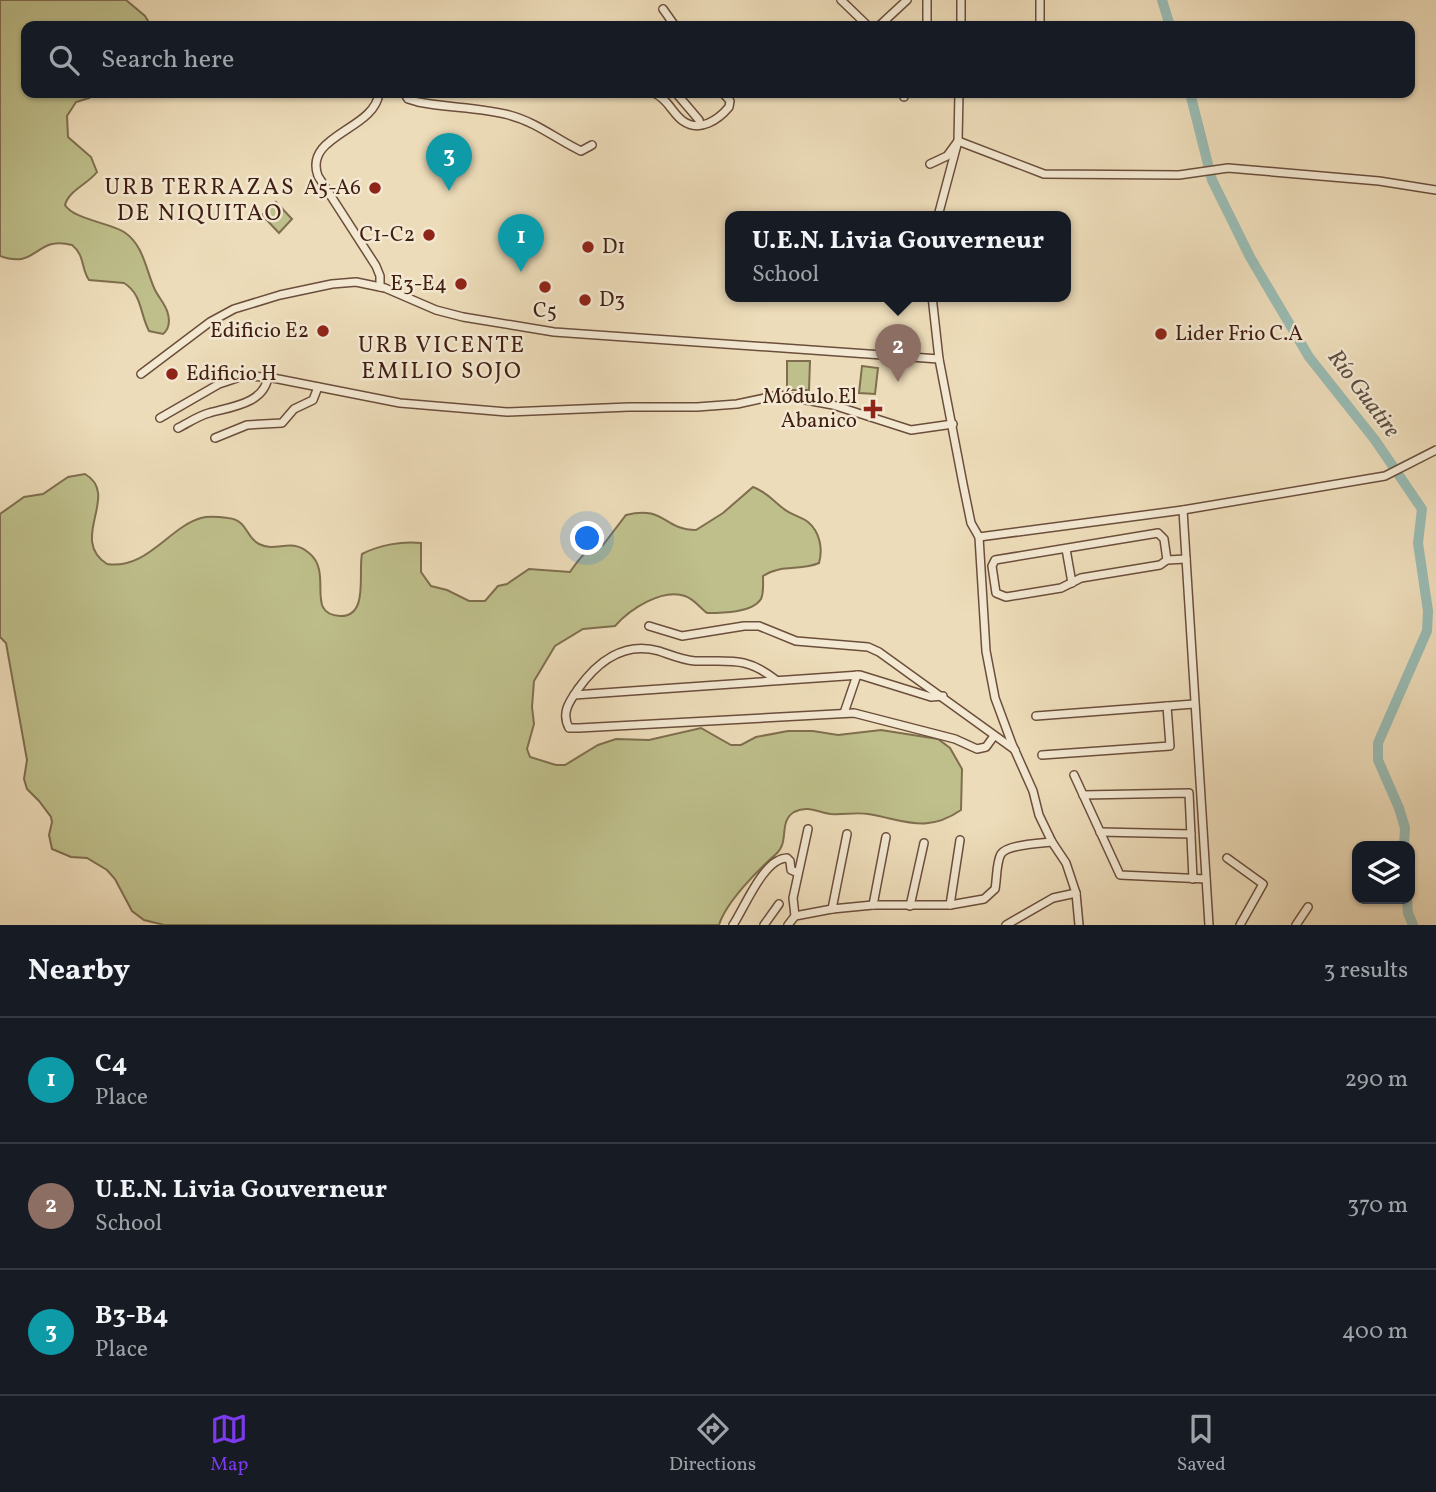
<!DOCTYPE html>
<meta charset="utf-8">
<style>
:root{--surface:#171b24;--page:#20242c;--text:#f1f3f6;--muted:#9ea1a6;--line:#363941;--accent:#7c3aed}
body{margin:0;font-family:Vollkorn,serif;background:var(--page);color:var(--text)}
.controls{position:absolute;right:21px;bottom:21px;display:grid;overflow:hidden;border-radius:14px;box-shadow:0 2px 5px #0004}
.controls button{width:63px;height:63px;display:grid;place-items:center;padding:0;border:0;border-bottom:2px solid var(--line);background:var(--surface);color:var(--text);font:35px sans-serif}
.you{position:absolute;left:588px;top:539px;width:24px;height:24px;margin:-18px;border:5px solid #fff;border-radius:50%;background:#1a73e8;box-shadow:0 0 0 10px #1a73e833}
.badge{display:grid;place-items:center;width:46px;height:46px;border-radius:50%;background:var(--accent);color:#fff;font-size:23px;font-weight:700}
.pin{position:absolute;translate:-50% -58px;filter:drop-shadow(0 2px 4px #0008)}
.pin::after{content:'';position:absolute;top:37px;width:24px;height:21px;background:inherit;clip-path:polygon(0 0,100% 0,50% 100%)}
.popup{position:absolute;left:725px;top:211px;width:346px;height:91px;box-sizing:border-box;display:grid;place-content:center;border-radius:14px;background:var(--surface);filter:drop-shadow(0 2px 5px #0005);font-size:23px;white-space:nowrap;color:var(--muted)}
.popup b{font-size:26px;color:var(--text)}
.popup::after{content:'';position:absolute;left:50%;top:100%;margin-left:-14px;border:14px solid transparent;border-top-color:var(--surface)}
.list{margin:0;padding:0;list-style:none}
h2{display:flex;justify-content:space-between;align-items:center;height:91px;margin:0;padding:0 28px;font-size:30px}
h2 small{font-size:23px;font-weight:400;color:var(--muted)}
.list li{display:grid;grid-template-columns:46px 1fr auto;gap:21px;align-items:center;box-sizing:border-box;height:126px;padding:0 28px;border-top:2px solid var(--line)}
.list b{display:block;font-size:26px;white-space:nowrap}
.list p{margin:0;font-size:23px;white-space:nowrap;color:var(--muted)}
.list em{font-size:23px;font-style:normal;color:var(--muted)}
.icon{flex:none;width:38px;height:38px;fill:none;stroke:currentColor;stroke-width:2;stroke-linecap:round;stroke-linejoin:round}
.map{position:relative;flex:none;width:1436px;height:925px;overflow:hidden}
.search{position:absolute;background:var(--surface);box-shadow:0 2px 5px #0004;left:21px;right:21px;top:21px;height:77px;display:flex;align-items:center;gap:18px;box-sizing:border-box;padding:0 24px;border-radius:14px;color:var(--muted);font-size:26px}
.sheet{height:469px;background:var(--surface)}
nav{display:flex;justify-content:space-around;align-items:center;box-sizing:border-box;height:98px;border-top:2px solid var(--line);background:var(--surface);font-size:19px;color:var(--muted)}
nav a{display:grid;justify-items:center;gap:4px}
nav .on{color:var(--accent)}
.map>svg:first-child{display:block}
.green{fill:#bebf8b;stroke:#7f6e4e;stroke-width:2}
.lines{fill:none;stroke-linecap:round;stroke-linejoin:round}
.river{stroke:#99bbb3;stroke-width:10}
.minor-casing{stroke:#6b4e3b;stroke-width:10}
.minor{stroke:#f3e8d2;stroke-width:7}
.poi-dot{fill:#8f2418;stroke:#f3e8d2;stroke-width:2.5}
.labels{text-anchor:middle;dominant-baseline:central;stroke-width:5;stroke-linejoin:round;paint-order:stroke}
.poi-label{font-size:21px;fill:#401e11;stroke:#f3e8d2;text-anchor:end}
.neighbourhood-label{font-size:23px;letter-spacing:2px;fill:#401e11;stroke:#f3e8d2}
.water-label{font-size:23px;font-style:italic;fill:#5b4d42;stroke:#f3e8d2}
</style>
<div class="map">
<svg width="1436" height="925" viewBox="0 0 1436 925">
<rect width="100%" height="100%" fill="#eddcb9"/>
<filter id="stains"><feTurbulence type="fractalNoise" baseFrequency=".00286" numOctaves="4"/><feColorMatrix values="0 0 0 0 .2 0 0 0 0 .09 0 0 0 0 .02 0 0 0 .5 -.17"/></filter>
<radialGradient id="worn" r=".72"><stop offset=".6" stop-color="#630" stop-opacity="0"/><stop offset="1" stop-color="#630" stop-opacity=".3"/></radialGradient>
<g class="green">
<path d="M 0,0 L 126,0 L 145,16 L 151,26 L 26,26 L 26,93 L 97,93 L 89,98 L 76,102 L 67,116 L 68,137 L 91,157 L 97,172 C 88,184 69,190 65,205 C 73,219 110,223 124,232 C 144,245 146,271 155,290 C 159,298 166,305 168,314 C 170,322 169,329 163,334 L 149,331 C 140,314 142,294 124,283 L 89,280 C 81,269 85,255 72,245 C 35,235 38,270 0,256 Z"/>
<polygon points="276,202 292,219 279,233 262,215"/>
<polygon points="787,361 810,361 809,390 787,390"/>
<polygon points="862,366 878,368 875,394 859,393"/>
<path d="M 85,474 C 121,495 68,539 107,564 C 147,570 169,527 201,518 C 208,516 220,517 228,518 C 248,520 245,537 259,544 C 277,553 290,537 309,553 C 334,573 304,614 340,616 C 369,617 358,573 362,554 C 379,545 402,541 421,543 L 421,572 L 431,586 L 447,590 L 469,601 L 485,601 L 498,586 L 507,584 L 529,569 L 570,572 C 579,559 586,548 603,545 L 626,515 C 665,505 663,530 696,530 L 723,513 L 753,487 C 767,492 773,501 784,509 C 791,515 802,517 808,522 C 820,532 823,549 819,563 C 801,571 780,564 763,576 C 763,584 764,592 761,599 C 752,613 722,613 707,613 C 700,608 694,599 685,596 C 662,588 630,609 615,626 L 583,629 L 555,646 L 534,681 L 532,707 L 534,724 L 527,749 L 530,757 L 556,765 L 565,765 L 598,745 L 616,739 L 649,740 L 701,728 L 731,745 L 741,745 L 756,737 L 788,731 L 813,731 L 838,735 L 881,730 L 938,739 L 950,748 L 962,769 L 961,810 C 926,834 905,820 868,814 C 856,812 843,815 831,814 C 817,812 808,805 794,812 C 778,822 790,842 776,854 C 758,870 726,902 719,925 L 164,925 L 144,920 L 132,911 L 115,879 L 107,870 L 87,858 L 71,857 L 52,849 L 49,835 L 52,822 L 51,817 L 39,801 L 27,789 L 24,779 L 27,760 L 6,643 L 0,637 L 0,514 L 24,497 L 43,494 L 68,477 Z"/>
</g>
<g class="lines">
<g class="river">
<polyline points="1162,0 1170,26"/>
<polyline points="1190,93 1212,180 1250,257 1309,357 1375,440 1422,509 1418,543 1428,611 1427,631 1378,743 1378,760 1399,808 1405,828 1404,846"/>
<polyline points="1407,899 1408,913 1413,925"/>
</g>
<g class="minor-casing">
<g id="minor">
<polyline points="841,0 868,26"/>
<polyline points="927,0 927,26"/>
<polyline points="961,0 961,26"/>
<polyline points="1040,0 1040,26"/>
<polyline points="663,9 675,26"/>
<polyline points="879,26 907,0"/>
<path d="M 379,93 C 375,130 303,135 318,176 L 376,266 L 380,276 L 380,287"/>
<path d="M 404,93 L 408,99 L 418,102 C 448,108 479,107 509,115 C 536,122 556,139 581,151 L 592,145"/>
<path d="M 654,93 C 668,99 672,113 683,121 C 700,133 719,119 729,107 L 730,101 L 723,93"/>
<polyline points="676,93 699,120 700,125"/>
<polyline points="904,93 904,97"/>
<polyline points="930,164 947,156 958,141 1044,174 1179,175 1228,168 1379,181 1436,190"/>
<polyline points="938,216 958,141 959,93"/>
<polyline points="932,296 939,359 963,484 971,523 979,537 986,651 995,698 1012,744 1033,791 1039,815 1052,842 1066,863 1076,893 1079,925"/>
<polyline points="141,374 210,322 234,309 280,295 332,284 356,282 385,288 436,310 463,317 554,332 939,359"/>
<polyline points="160,418 219,384 243,376 268,377 400,403 507,412 629,407 697,407 737,404 779,395 833,405 911,430 953,424"/>
<path d="M 178,428 C 188,423 198,416 209,413 C 230,407 264,404 268,377"/>
<polyline points="215,438 247,425 282,423 294,409 313,400 318,387"/>
<polyline points="1183,510 1209,925"/>
<polygon points="1158,533 1164,539 1167,560 1160,565 1081,578 1061,588 1006,597 996,593 992,566 995,560"/>
<polyline points="979,537 1183,510 1385,476 1436,450"/>
<polyline points="1066,549 1072,583"/>
<polyline points="1167,560 1186,559"/>
<polyline points="649,626 682,636 744,626 759,626 796,641 868,647 879,652 1015,750"/>
<path d="M 776,680 C 746,656 730,662 695,661 C 682,660 671,655 659,651 C 624,641 597,662 578,689 C 569,702 561,713 569,728 L 579,728 L 854,713 L 955,739 L 977,749 L 986,747 L 994,736"/>
<polyline points="574,695 860,675 931,697 943,696"/>
<polyline points="844,713 857,675"/>
<polyline points="1036,716 1194,704"/>
<polyline points="1042,755 1170,746 1167,706"/>
<polyline points="1074,775 1120,875 1206,879"/>
<polyline points="1083,795 1189,793 1193,879"/>
<polyline points="1100,832 1191,834"/>
<polyline points="1227,858 1263,884 1240,925"/>
<polyline points="873,905 886,837"/>
<polyline points="950,905 960,840"/>
<polyline points="910,906 924,843"/>
<polyline points="832,909 847,834"/>
<polyline points="795,916 793,898 808,829"/>
<path d="M 733,925 C 745,907 764,858 787,858 L 790,861 L 791,870 L 798,873"/>
<polyline points="764,925 779,904"/>
<path d="M 788,925 L 795,916 L 832,909 L 873,905 L 950,905 L 984,899 L 995,889 C 997,879 996,863 1001,854 C 1007,845 1040,843 1052,842"/>
<polyline points="1006,925 1053,898 1076,893"/>
<polyline points="1296,925 1308,907"/>
</g>
</g>
<use href="#minor" class="minor"/>
</g>
<g class="poi-dot">
<circle cx="375" cy="188" r="7"/>
<circle cx="429" cy="235" r="7"/>
<circle cx="588" cy="247" r="7"/>
<circle cx="461" cy="284" r="7"/>
<circle cx="545" cy="287" r="7"/>
<circle cx="585" cy="300" r="7"/>
<circle cx="323" cy="331" r="7"/>
<circle cx="1161" cy="334" r="7"/>
<circle cx="172" cy="374" r="7"/>
<path d="M869.5 398.5h7v7h7v7h-7v7h-7v-7h-7v-7h7z"/>
</g>
<g class="labels">
<g class="poi-label">
<text x="361" y="188">A5-A6</text>
<text x="415" y="235">C1-C2</text>
<text x="602" y="247" text-anchor="start">D1</text>
<text x="447" y="284">E3-E4</text>
<text x="599" y="300" text-anchor="start">D3</text>
<text x="545" y="311" text-anchor="middle">C5</text>
<text x="309" y="331">Edificio E2</text>
<text x="1175" y="334" text-anchor="start">Lider Frio C.A</text>
<text x="186" y="374" text-anchor="start">Edificio H</text>
<text x="857" y="397">Módulo El<tspan x="857" dy="24">Abanico</tspan></text>
</g>
<g class="neighbourhood-label">
<text x="200" y="188">URB TERRAZAS<tspan x="200" dy="26">DE NIQUITAO</tspan></text>
<text x="442" y="346">URB VICENTE<tspan x="442" dy="26">EMILIO SOJO</tspan></text>
</g>
<g class="water-label">
<text transform="translate(1363 394) rotate(53)">Río Guatire</text>
</g>
</g>
<rect width="100%" height="100%" filter="url(#stains)"/>
<rect width="100%" height="100%" fill="url(#worn)"/>
</svg>
<div class="controls">
<button><svg class="icon" aria-label="layers" viewBox="0 0 24 24"><path d="M12 4l9 5-9 5-9-5zM3 14l9 5 9-5"/></svg></button>
</div>
<div class="you"></div>
<div class="pin badge" style="left:521px;top:272px;background:#0f9aa8">1</div>
<div class="pin badge" style="left:898px;top:382px;background:#8d6e63">2</div>
<div class="popup"><b>U.E.N. Livia Gouverneur</b>School</div>
<div class="pin badge" style="left:449px;top:191px;background:#0f9aa8">3</div>
<div class="search"><svg class="icon" aria-label="search" viewBox="0 0 24 24"><circle cx="10" cy="10" r="6"/><path d="M15 15l6 6"/></svg>Search here</div>
</div>
<section class="sheet">
<h2>Nearby<small>3 results</small></h2>
<ul class="list">
<li><span class="badge" style="background:#0f9aa8">1</span><div><b>C4</b><p>Place</p></div><em>290 m</em></li>
<li><span class="badge" style="background:#8d6e63">2</span><div><b>U.E.N. Livia Gouverneur</b><p>School</p></div><em>370 m</em></li>
<li><span class="badge" style="background:#0f9aa8">3</span><div><b>B3-B4</b><p>Place</p></div><em>400 m</em></li>
</ul>
</section>
<nav>
<a class="on"><svg class="icon" aria-label="map" viewBox="0 0 24 24"><path d="M3 6l6-2 6 2 6-2v14l-6 2-6-2-6 2zM9 4v14M15 6v14"/></svg>Map</a>
<a><svg class="icon" aria-label="directions" viewBox="0 0 24 24"><path d="M12 3l9 9-9 9-9-9zM9 14v-3h6M13 9l2 2-2 2"/></svg>Directions</a>
<a><svg class="icon" aria-label="saved" viewBox="0 0 24 24"><path d="M7 4h10v16l-5-4-5 4z"/></svg>Saved</a>
</nav>
